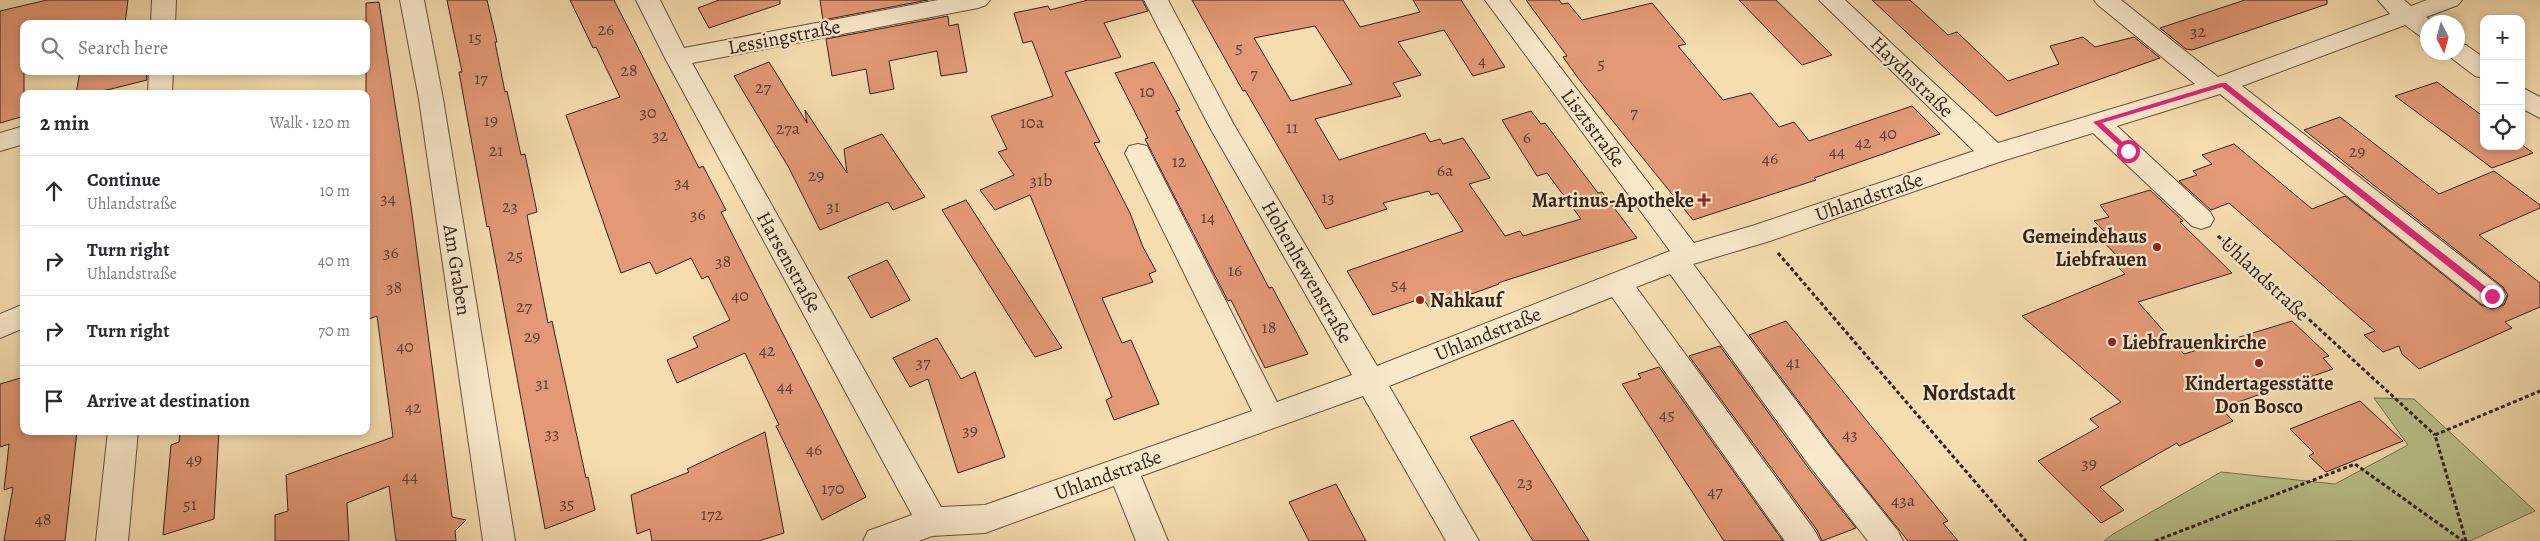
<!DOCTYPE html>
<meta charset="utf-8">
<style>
:root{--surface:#fff;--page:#f2f2f3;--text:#2b2b33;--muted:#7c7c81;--line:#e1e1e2}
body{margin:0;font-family:Alegreya,serif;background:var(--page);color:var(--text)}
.controls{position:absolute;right:15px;top:15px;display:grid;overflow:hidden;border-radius:10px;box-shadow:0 2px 8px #0003}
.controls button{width:45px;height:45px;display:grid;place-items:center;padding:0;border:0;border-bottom:1px solid var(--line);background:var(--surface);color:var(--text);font:25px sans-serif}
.compass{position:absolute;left:2420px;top:15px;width:45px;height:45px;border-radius:50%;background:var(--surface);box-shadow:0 2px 8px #0003;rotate:174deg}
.stop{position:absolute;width:15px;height:15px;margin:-11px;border:4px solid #db2777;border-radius:50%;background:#fff}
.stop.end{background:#db2777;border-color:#fff;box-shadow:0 1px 5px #0008}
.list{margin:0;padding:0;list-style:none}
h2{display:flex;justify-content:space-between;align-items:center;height:65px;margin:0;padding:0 20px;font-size:21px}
h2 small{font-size:16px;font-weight:400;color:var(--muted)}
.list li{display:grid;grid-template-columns:32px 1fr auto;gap:15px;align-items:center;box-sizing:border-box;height:70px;padding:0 20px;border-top:1px solid var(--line)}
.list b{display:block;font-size:19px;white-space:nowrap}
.list p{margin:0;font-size:16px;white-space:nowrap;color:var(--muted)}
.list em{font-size:16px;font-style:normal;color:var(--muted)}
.icon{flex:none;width:28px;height:28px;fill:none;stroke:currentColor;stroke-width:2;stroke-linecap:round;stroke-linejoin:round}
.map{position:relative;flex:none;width:2540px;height:541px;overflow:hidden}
.search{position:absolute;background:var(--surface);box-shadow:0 2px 8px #0003;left:20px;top:20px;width:350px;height:55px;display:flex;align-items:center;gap:12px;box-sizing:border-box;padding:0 18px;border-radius:10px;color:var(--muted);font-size:19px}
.panel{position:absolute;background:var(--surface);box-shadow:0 2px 8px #0003;left:20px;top:90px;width:350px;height:345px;border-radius:10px}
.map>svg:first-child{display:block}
.green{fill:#bac28c;stroke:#767253}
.building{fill:#e39977;stroke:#33221a;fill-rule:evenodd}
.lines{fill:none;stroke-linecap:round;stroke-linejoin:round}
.minor-casing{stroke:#64513f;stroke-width:2}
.path{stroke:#33221a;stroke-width:3;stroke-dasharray:4 2.5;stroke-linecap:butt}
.minor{fill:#f9e9cb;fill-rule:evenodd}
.route{fill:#db2777}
.poi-dot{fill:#8f2418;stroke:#f9e9cb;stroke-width:2}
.labels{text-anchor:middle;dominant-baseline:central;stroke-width:4.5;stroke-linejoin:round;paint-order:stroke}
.number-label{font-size:18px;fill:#5f4031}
.street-label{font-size:20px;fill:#33221a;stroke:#f9e9cb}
.poi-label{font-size:20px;font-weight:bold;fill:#33221a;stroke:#f9e9cb;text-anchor:end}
.quarter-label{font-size:22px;font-weight:bold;fill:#33221a;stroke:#f9e9cb}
</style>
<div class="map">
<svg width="2540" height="541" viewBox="0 0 2540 541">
<rect width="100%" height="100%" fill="#f6ddaf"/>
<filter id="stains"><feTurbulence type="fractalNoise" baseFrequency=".004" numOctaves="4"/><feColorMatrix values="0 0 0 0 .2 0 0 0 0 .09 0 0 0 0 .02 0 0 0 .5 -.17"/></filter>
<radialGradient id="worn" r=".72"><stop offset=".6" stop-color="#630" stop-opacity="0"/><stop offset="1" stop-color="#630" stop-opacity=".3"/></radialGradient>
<polygon class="green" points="2374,398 2414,399 2535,511 2470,541 2104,541 2113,534 2221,472 2335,484 2408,445"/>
<g class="building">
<polygon points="47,0 128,0 125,24 24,24 24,116 0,123 0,11"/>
<polygon points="447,0 487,0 497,42 495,42 505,92 507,91 521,155 525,154 537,212 527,215 548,323 552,321 586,478 588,477 595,510 545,529 489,226 487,227 459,72 462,72"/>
<polygon points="570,0 614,0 699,168 703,166 726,210 721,212 866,497 822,520 776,426 779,425 745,353 677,383 667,360 698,347 693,337 730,320 708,276 702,279 691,258 656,274 650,262 621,273 566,115 620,97 596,47 593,48"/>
<polygon points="719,0 780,0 780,4 709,28 698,8"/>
<polygon points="820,0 928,0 823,20"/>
<polygon points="1088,0 1142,0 1148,11 1104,23 1121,57 1065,72 1100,142 1094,143 1130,213 1143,247 1156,271 1149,274 1153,282 1102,298 1122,343 1131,340 1159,404 1114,420 1106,400 1112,397 1030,195 995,210 980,190 1014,175 998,152 1007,149 991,116 1053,96 1032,41 1023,43 1014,13 1048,6 1050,10"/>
<path d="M 1192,0 L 1343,0 L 1360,27 L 1420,12 L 1413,0 L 1461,0 L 1505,67 L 1473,76 L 1444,30 L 1398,42 L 1421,75 L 1393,83 L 1401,96 L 1315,119 L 1339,160 L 1425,133 L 1430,142 L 1440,139 L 1443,144 L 1463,138 L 1490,178 L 1469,184 L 1505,236 L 1520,231 L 1523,236 L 1581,219 L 1547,173 L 1537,176 L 1502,120 L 1531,111 L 1541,124 L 1545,123 L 1598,193 L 1602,192 L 1637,238 L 1498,283 L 1499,284 L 1430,309 L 1423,298 L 1373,315 L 1347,271 L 1463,231 L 1438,193 L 1431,195 L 1429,191 L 1383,203 L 1387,209 L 1326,229 L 1245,90 L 1243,91 ZM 1315,26 L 1352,84 L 1291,101 L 1254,38 Z"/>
<polygon points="1526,0 1559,0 1562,4 1568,3 1582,20 1652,3 1686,44 1678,46 1723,100 1751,93 1779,127 1794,122 1809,141 1912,106 1940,134 1814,178 1816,180 1693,220 1578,78 1563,57 1567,56"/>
<polygon points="1739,0 1776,0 1832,55 1802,65"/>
<polygon points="1872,0 1910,0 1948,35 1957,32 2008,81 2059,64 2050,46 2083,37 2095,47 2134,37 2160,58 1996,116"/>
<polygon points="2245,0 2327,0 2327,4 2192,50 2186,49 2160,28"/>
<polygon points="379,2 411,206 452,517 466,520 455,531 456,541 396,541 389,486 347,503 349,541 275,541 275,515 288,511 286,475 393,437 377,316 369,319 366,293 366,241 369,240 366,216 366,3"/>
<polygon points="948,16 949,26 958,24 967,72 941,76 937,51 889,61 894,89 870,94 866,69 832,76 826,39"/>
<polygon points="769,62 807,123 805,110 847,173 844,149 882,134 925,197 893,210 888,202 820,230 789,168 734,76"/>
<polygon points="1154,62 1180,110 1176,111 1269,288 1272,287 1308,354 1265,368 1231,300 1228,301 1145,139 1148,138 1115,73"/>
<polygon points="80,71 146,71 147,80 91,94 76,94"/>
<polygon points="2437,82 2484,117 2484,146 2521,146 2521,144 2533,153 2492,168 2395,96"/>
<polygon points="2340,117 2439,194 2494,171 2540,205 2540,208 2479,235 2540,283 2540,307 2505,322 2512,328 2419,369 2402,354 2399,346 2383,352 2364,335 2375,331 2229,203 2211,210 2179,181 2197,175 2193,171 2212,164 2202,155 2234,144 2312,209 2345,196 2481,305 2493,309 2504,305 2508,295 2503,287 2304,130"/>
<polygon points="2150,190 2183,221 2180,222 2232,273 2138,302 2184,354 2292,321 2329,356 2323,358 2333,369 2221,408 2233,421 2179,446 2177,443 2100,487 2124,510 2101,523 2038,461 2099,427 2090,419 2121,402 2022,316 2125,274 2113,262 2121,260 2096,234 2104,231 2094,221 2109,217 2100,205"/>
<polygon points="966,200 1062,348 1035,357 942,210"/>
<polygon points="887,260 910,300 871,318 848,277"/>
<polygon points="1786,321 1948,521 1943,523 1958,541 1908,541 1835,450 1749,335"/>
<polygon points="937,338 961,379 975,372 1005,457 958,473 928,379 910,387 893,358"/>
<polygon points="1720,346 1810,470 1856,528 1822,541 1817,530 1689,356"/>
<polygon points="1659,367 1783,541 1724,541 1622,384 1641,378 1638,374"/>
<polygon points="24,377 24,431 77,431 65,541 4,541 13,487 4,490 9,444 0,447 0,384"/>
<polygon points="2360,401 2403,441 2326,472 2309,456 2314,453 2290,429"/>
<polygon points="1513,420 1589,541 1533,541 1470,437"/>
<polygon points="180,431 219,431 214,519 163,535 171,445 179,442"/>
<polygon points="765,432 784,533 759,541 652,541 650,529 637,534 631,495 689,472 687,469"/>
<polygon points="1336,484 1366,541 1309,541 1289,502"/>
</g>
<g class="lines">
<g class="minor-casing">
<g id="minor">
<polygon points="152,0 176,0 175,24 151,24"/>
<polygon points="400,0 424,0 443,99 515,541 483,541 419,99"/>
<polygon points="636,0 660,0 684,48 938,0 990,0 986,5 978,8 692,63 941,507 985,505 1252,411 1125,153 1129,146 1138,144 1147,146 1277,402 1352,375 1209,126 1144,0 1168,0 1234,125 1377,366 1670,251 1485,0 1509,0 1694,243 1755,225 1974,151 1819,0 1845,0 1998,143 2195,84 2098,5 2094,0 2121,0 2218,77 2390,14 2378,0 2404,0 2411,6 2427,0 2462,0 2458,5 2426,17 2433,22 2428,22 2428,38 2420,36 2405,25 2242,86 2502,288 2506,296 2502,304 2492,307 2482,304 2220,94 2117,126 2210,212 2214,219 2210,226 2201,229 2192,226 2093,133 2002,161 1770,241 1693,264 1834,451 1898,531 1903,541 1868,541 1812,469 1670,274 1636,287 1815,531 1820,541 1785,541 1612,297 1389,386 1479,541 1446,541 1363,396 1141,476 1168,541 1136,541 1114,486 985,533 932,536 919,541 863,541 868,531 912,515 665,58"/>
<polygon points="2458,43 2466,45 2484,58 2484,78 2475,76 2450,57 2447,52 2458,52"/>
<polygon points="149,71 173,71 172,94 148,94"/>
<polygon points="2521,87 2540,97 2540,118 2521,108"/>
<polygon points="24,126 24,144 0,151 0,133"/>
<polygon points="24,304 24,328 0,338 0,314"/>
<polygon points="108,431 138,431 128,541 96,541"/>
</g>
</g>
<g class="path">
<polyline points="2218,236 2435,435"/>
<polyline points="1778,253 2026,541"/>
<polyline points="2155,541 2355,464 2463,541"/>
<polyline points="2466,541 2435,435 2540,391"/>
</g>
<use href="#minor" class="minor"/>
</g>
<polygon class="route" points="2221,83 2226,83 2495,294 2495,299 2489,299 2222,87 2102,123 2130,149 2131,151 2128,154 2093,122"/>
<g class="poi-dot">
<path d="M1701.5 192.5h5v5h5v5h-5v5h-5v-5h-5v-5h5z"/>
<circle cx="2157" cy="247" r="5"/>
<circle cx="1420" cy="300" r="5"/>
<circle cx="2112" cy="342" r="5"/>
<circle cx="2259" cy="363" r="5"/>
</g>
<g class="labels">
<g class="number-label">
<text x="606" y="29">26</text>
<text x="2198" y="31">32</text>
<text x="475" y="37">15</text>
<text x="1239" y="47">5</text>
<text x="1482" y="60">4</text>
<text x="1601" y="63">5</text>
<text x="629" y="70">28</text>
<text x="1254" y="73">7</text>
<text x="481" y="78">17</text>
<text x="763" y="87">27</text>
<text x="1147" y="91">10</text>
<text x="648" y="112">30</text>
<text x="1634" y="112">7</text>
<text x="491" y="120">19</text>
<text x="1032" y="122">10a</text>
<text x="1292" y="127">11</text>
<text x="788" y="128">27a</text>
<text x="1888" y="133">40</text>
<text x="660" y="135">32</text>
<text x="1527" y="137">6</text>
<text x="1863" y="142">42</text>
<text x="496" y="150">21</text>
<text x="1837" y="151">44</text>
<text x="2357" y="151">29</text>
<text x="1770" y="158">46</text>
<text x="1179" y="161">12</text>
<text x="1445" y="170">6a</text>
<text x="816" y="175">29</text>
<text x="1041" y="180">31b</text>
<text x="682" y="182">34</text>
<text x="1328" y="197">13</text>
<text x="388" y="198">34</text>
<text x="510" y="206">23</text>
<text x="833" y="206">31</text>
<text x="698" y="214">36</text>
<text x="1208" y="217">14</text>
<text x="391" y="252">36</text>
<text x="515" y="255">25</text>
<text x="723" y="261">38</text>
<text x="1235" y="270">16</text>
<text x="1399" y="284">54</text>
<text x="394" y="287">38</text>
<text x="740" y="295">40</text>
<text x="524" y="306">27</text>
<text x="1269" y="327">18</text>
<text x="532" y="336">29</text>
<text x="405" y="346">40</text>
<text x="767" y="350">42</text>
<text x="923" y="362">37</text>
<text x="1793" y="362">41</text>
<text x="542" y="383">31</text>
<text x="785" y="386">44</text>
<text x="413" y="407">42</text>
<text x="1667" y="414">45</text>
<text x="970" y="430">39</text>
<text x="552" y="433">33</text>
<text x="1850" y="434">43</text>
<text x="814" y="449">46</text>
<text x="194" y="459">49</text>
<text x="2089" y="463">39</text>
<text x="410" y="476">44</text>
<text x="1525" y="482">23</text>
<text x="833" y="488">170</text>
<text x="1715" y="491">47</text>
<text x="1903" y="500">43a</text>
<text x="567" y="503">35</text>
<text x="190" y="504">51</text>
<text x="712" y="514">172</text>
<text x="43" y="519">48</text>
</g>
<g class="street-label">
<text transform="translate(784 37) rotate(-11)">Lessingstraße</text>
<text transform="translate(1912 77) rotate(44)">Haydnstraße</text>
<text transform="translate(1593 128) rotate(53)">Lisztstraße</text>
<text transform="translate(1869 197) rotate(-19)">Uhlandstraße</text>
<text transform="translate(789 262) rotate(61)">Harsenstraße</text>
<text transform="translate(457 270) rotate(81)">Am Graben</text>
<text transform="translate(1307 272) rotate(60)">Hohenhewenstraße</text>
<text transform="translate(2265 279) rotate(43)">Uhlandstraße</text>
<text transform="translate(1488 334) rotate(-22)">Uhlandstraße</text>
<text transform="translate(1108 475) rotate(-20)">Uhlandstraße</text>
</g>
<g class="poi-label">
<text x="1694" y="200">Martinus-Apotheke</text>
<text x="2147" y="236">Gemeindehaus<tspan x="2147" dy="23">Liebfrauen</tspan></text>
<text x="1430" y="300" text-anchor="start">Nahkauf</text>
<text x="2122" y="342" text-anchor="start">Liebfrauenkirche</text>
<text x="2259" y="383" text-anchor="middle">Kindertagesstätte<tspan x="2259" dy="23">Don Bosco</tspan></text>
</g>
<g class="quarter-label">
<text x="1969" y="393">Nordstadt</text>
</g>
</g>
<rect width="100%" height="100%" filter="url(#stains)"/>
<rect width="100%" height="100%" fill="url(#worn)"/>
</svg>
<div class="controls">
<button>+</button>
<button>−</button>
<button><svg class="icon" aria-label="locate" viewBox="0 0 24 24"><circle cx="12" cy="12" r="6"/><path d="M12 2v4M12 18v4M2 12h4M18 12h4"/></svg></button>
</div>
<svg class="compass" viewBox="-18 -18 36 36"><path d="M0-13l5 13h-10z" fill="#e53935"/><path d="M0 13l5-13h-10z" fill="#7c7c81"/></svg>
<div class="stop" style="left:2128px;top:151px"></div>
<div class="stop end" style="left:2492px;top:296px"></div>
<div class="search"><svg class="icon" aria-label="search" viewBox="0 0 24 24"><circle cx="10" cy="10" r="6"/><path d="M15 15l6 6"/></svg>Search here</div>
<section class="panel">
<h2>2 min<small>Walk · 120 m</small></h2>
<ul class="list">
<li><svg class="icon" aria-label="ahead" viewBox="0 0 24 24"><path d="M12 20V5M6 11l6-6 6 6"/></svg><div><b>Continue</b><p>Uhlandstraße</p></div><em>10 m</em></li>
<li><svg class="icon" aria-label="right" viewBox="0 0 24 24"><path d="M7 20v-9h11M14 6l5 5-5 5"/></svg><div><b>Turn right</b><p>Uhlandstraße</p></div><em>40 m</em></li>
<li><svg class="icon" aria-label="right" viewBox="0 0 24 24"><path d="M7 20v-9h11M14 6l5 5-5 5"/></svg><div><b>Turn right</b></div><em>70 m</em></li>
<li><svg class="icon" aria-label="arrive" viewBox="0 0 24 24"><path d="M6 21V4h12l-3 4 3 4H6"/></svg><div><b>Arrive at destination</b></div></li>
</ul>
</section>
</div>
